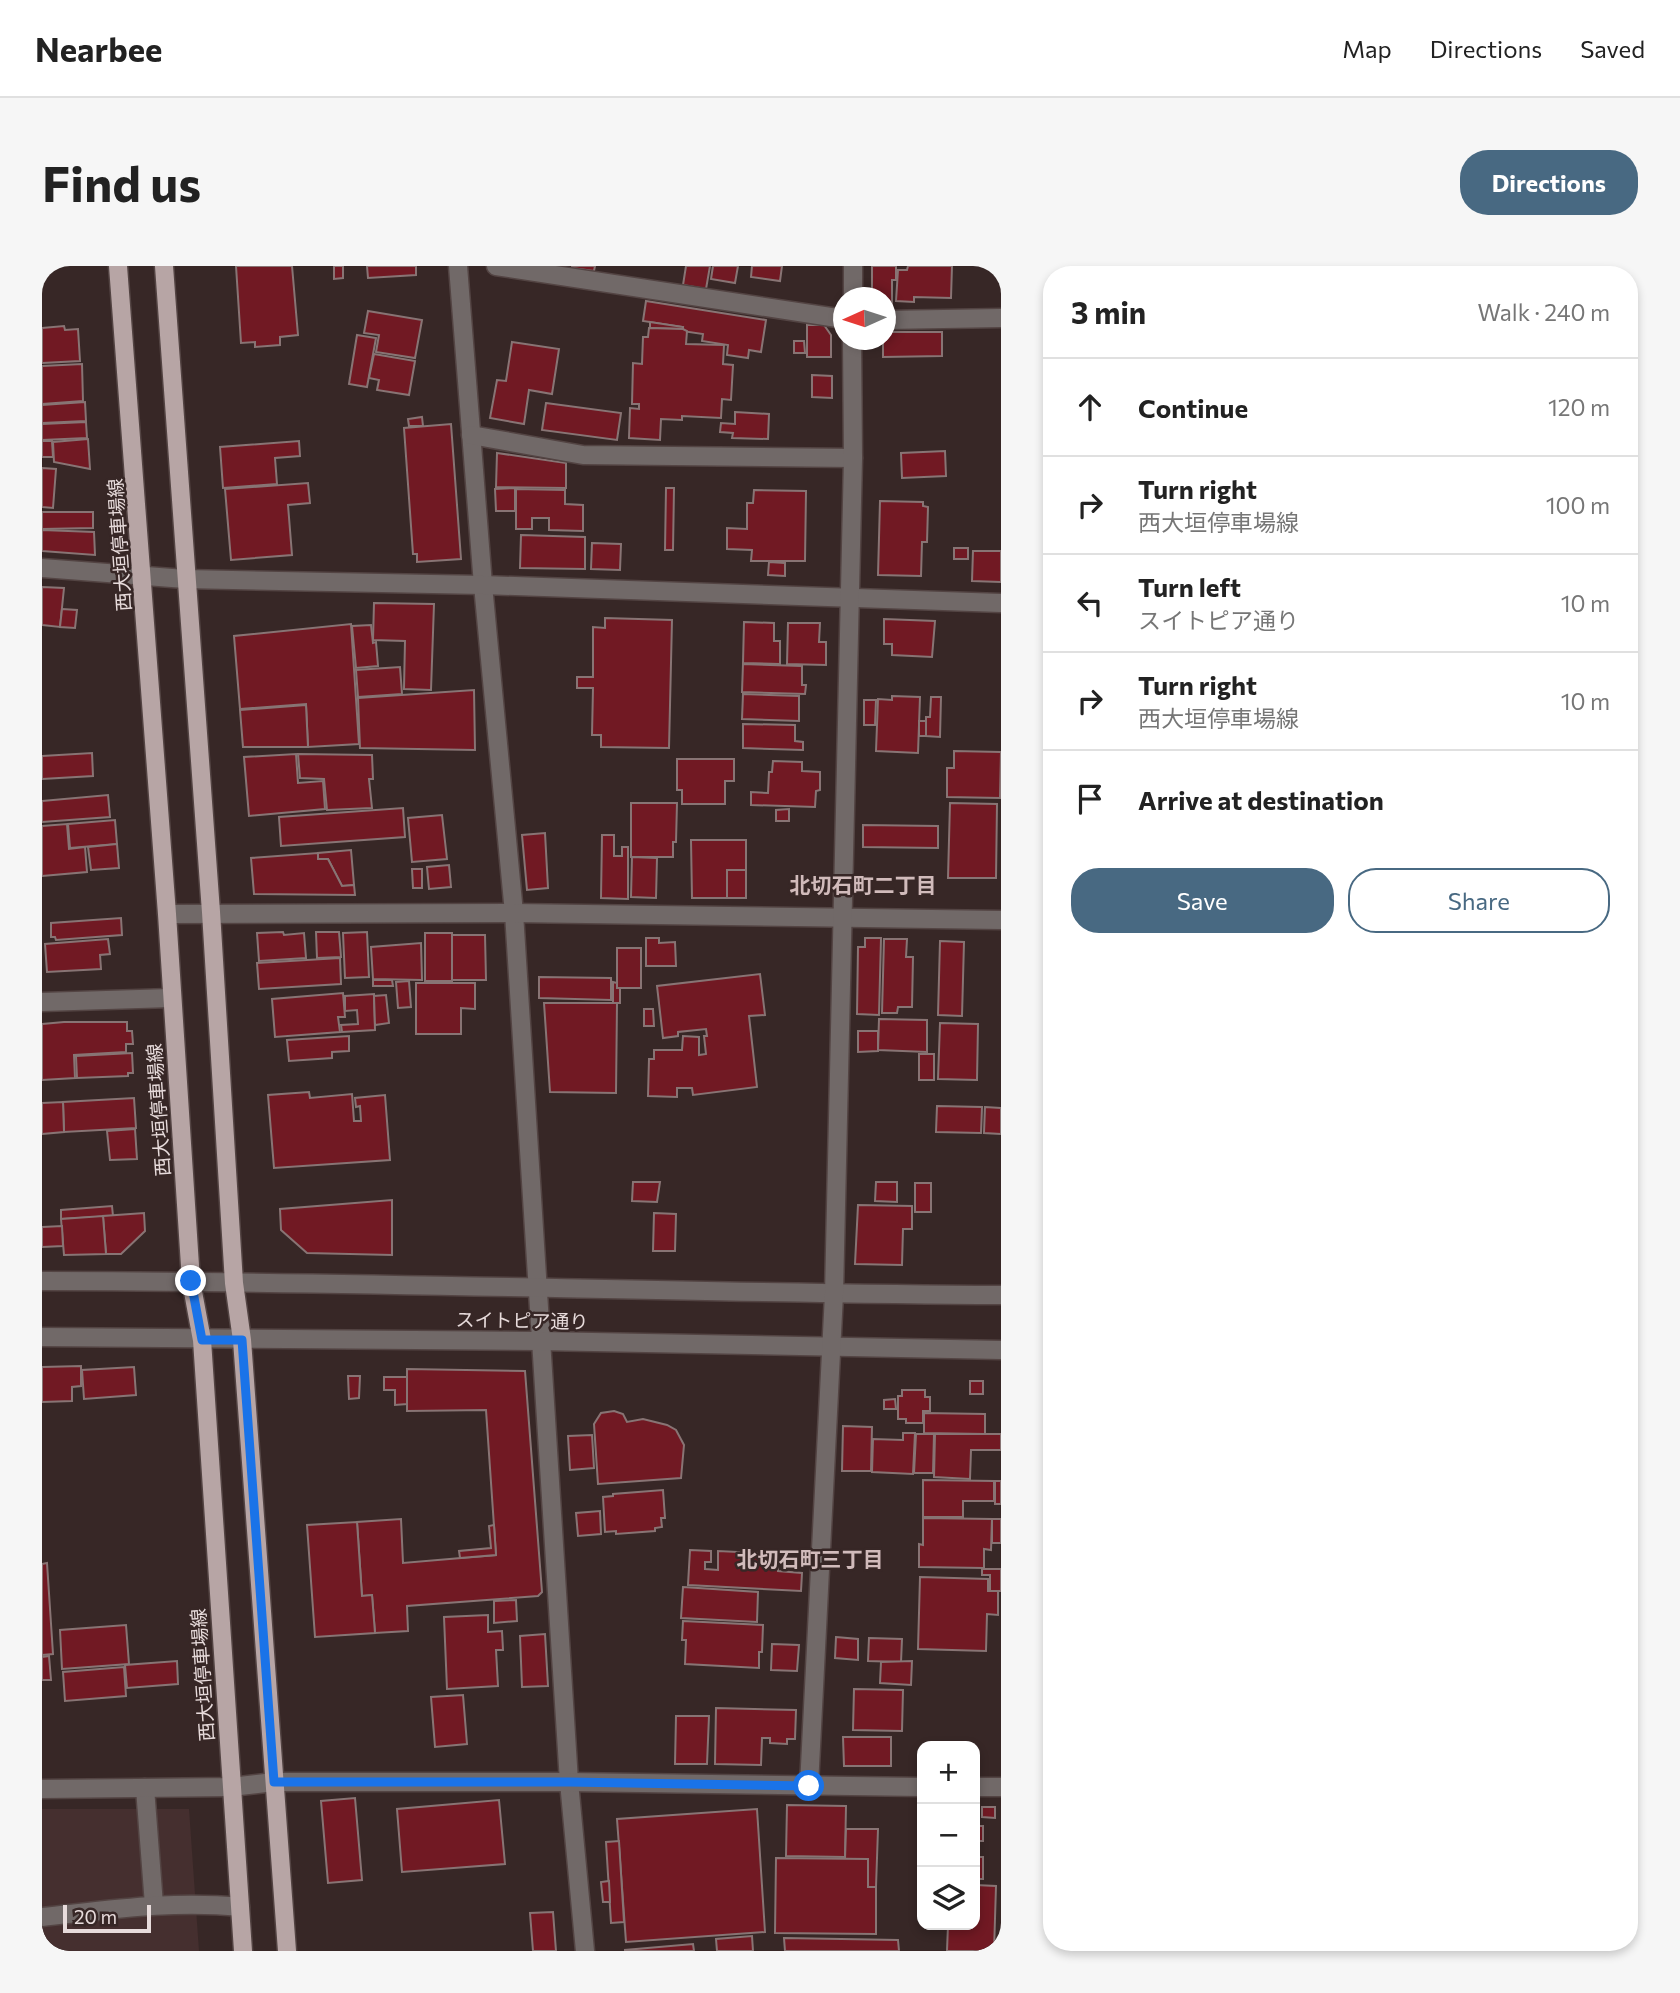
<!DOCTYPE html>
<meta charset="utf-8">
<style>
:root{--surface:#fff;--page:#f6f6f6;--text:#222;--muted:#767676;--line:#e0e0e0;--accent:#486982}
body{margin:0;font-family:Commissioner,"Noto Sans JP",sans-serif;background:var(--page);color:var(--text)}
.controls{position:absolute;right:21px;bottom:21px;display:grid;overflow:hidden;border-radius:14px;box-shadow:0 4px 10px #0003}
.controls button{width:63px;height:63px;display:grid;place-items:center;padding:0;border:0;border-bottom:2px solid var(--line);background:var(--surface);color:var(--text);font:35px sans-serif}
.compass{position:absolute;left:791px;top:21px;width:63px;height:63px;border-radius:50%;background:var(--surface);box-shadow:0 4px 10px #0003;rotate:267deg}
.scale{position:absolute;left:21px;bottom:18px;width:88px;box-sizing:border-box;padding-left:7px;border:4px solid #e7dbdb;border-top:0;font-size:19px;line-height:24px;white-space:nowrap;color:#e7dbdb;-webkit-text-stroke:5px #372726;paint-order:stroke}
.stop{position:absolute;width:21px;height:21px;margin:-16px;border:5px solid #1a73e8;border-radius:50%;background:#fff}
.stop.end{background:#1a73e8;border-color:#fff;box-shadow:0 2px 7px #0008}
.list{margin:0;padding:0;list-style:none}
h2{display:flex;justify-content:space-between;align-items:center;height:91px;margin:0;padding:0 28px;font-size:30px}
h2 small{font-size:23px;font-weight:400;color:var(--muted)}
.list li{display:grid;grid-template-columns:46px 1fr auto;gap:21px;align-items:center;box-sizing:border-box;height:98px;padding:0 28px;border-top:2px solid var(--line)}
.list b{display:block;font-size:26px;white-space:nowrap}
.list p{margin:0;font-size:23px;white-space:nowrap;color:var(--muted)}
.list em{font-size:23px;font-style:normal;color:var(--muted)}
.actions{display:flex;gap:14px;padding:21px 28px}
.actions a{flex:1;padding:16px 0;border:2px solid var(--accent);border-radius:28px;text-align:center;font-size:24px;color:var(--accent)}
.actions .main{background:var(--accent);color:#fff}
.icon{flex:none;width:38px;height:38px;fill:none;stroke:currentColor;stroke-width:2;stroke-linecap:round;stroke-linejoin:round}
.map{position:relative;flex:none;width:959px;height:1685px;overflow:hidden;border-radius:28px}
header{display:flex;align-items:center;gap:42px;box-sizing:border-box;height:98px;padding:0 35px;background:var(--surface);border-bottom:2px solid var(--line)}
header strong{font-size:33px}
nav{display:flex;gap:38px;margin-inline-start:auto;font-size:24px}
.intro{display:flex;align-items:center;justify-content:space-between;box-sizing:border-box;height:168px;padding:0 42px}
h1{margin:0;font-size:49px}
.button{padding:18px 32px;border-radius:28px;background:var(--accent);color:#fff;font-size:24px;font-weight:700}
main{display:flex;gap:42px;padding:0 42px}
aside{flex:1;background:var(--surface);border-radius:28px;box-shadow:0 4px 10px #0003}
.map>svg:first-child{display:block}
.built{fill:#452f2f}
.building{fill:#711923;stroke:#887474;stroke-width:2}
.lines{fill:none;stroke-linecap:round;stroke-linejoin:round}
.minor-casing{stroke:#534443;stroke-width:21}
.major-casing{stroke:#534443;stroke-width:21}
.minor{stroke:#716968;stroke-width:18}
.major{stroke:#b7a5a5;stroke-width:18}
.route{stroke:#1a73e8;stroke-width:9}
.labels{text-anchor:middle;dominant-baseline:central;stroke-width:5;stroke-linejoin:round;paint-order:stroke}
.street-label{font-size:19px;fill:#e7dbdb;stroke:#372726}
.neighbourhood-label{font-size:21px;font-weight:bold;fill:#d1bbbb;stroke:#372726}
</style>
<header>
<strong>Nearbee</strong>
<nav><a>Map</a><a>Directions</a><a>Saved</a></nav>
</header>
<div class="intro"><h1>Find us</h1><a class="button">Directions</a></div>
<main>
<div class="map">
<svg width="959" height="1685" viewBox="0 0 959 1685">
<rect width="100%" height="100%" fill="#372726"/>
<polygon class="built" points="0,1543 147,1543 157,1685 0,1685"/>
<g class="building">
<polygon points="194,0 250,0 256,69 238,71 238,79 213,81 213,76 199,77"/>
<polygon points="292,0 301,0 301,12 292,13"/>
<polygon points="325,0 374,0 374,9 326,12"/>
<polygon points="530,0 553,0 552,5 530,2"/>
<polygon points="644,0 668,0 664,23 641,19"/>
<polygon points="671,0 696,0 693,17 669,13"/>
<polygon points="710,0 740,0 738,15 709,11"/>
<polygon points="830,0 854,0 854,14 850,14 850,45 844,45 844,32 830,32"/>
<polygon points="866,0 910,0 909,32 872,31 872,36 854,35 856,4 865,4"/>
<polygon points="604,35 724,54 719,86 707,84 706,92 685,89 686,79 660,75 661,68 640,65 641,61 601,55"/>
<polygon points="326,45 380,54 373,92 334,86 337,69 322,67"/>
<polygon points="608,56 641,61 641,63 608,62"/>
<polygon points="765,59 782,59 789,69 789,91 765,91"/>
<polygon points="22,60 23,64 36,63 38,95 0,97 0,62"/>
<polygon points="607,62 641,63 645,65 644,78 682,79 681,98 691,99 689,134 680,133 679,152 640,150 640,154 619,153 618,174 587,172 588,142 597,143 597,138 590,138 591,97 600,98 601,71 606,71"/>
<polygon points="844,66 900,66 900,90 841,91 841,74 844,74"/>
<polygon points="315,69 334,72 325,121 307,118"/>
<polygon points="752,75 762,75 763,87 752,87"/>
<polygon points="470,76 517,83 510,128 487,124 482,158 448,152 455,114 464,115"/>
<polygon points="332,88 373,95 367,129 335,124 337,114 327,112"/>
<polygon points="40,98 41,135 0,138 0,100"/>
<polygon points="770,109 790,110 790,132 770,131"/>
<polygon points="43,136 44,155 0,157 0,139"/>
<polygon points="504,137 579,147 575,174 500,164"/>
<polygon points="693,146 727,148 726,173 690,172 691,167 678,166 679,157 693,158"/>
<polygon points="380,151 381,160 367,160 366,153"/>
<polygon points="44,156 45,172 0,174 0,158"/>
<polygon points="409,158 419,293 375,296 375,288 371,288 362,162"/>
<polygon points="46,173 48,203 12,196 11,176"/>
<polygon points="0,175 10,175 11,191 0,191"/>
<polygon points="257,175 258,190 233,192 235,218 181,222 178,181"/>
<polygon points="903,185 904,210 860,212 859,187"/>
<polygon points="455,187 524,197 524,222 454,221"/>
<polygon points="0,202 14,203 11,242 0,241"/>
<polygon points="266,217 268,237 246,239 250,289 189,294 183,223"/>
<polygon points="473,222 473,245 454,245 453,223"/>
<polygon points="624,222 632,222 631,284 623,284"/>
<polygon points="474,223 523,224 523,238 541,239 541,265 507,264 507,252 490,252 490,263 474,263"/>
<polygon points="712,224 764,225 763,295 709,295 710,284 685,283 685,262 705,263 705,237 711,237"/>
<polygon points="838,235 881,236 881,240 886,241 885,276 880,276 879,310 836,309"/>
<polygon points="0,246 51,246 51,262 0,263"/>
<polygon points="0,264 52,266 53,289 0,285"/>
<polygon points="479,269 543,271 543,303 478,302"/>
<polygon points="550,277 579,278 578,304 549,303"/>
<rect x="912" y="282" width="14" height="11"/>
<polygon points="931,285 959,285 959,316 930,315"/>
<polygon points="727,296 743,297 743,310 726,309"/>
<polygon points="0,321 22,322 18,361 0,359"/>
<polygon points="332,337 392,338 389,424 362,423 363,375 331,374"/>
<polygon points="20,343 35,344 33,362 18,361"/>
<polygon points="563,352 630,354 627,482 559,481 559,469 550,469 551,422 535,422 535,411 551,411 551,361 563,362"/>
<polygon points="842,353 893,355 890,391 850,389 850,378 842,378"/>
<polygon points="702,356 732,357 732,375 738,375 738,398 701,397"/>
<polygon points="746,357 778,357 777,376 784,376 784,399 745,398"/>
<polygon points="309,358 317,478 266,481 264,438 198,443 192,370"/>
<polygon points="329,359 331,377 334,376 336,400 314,402 310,360"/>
<polygon points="701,398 760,400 760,419 764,419 763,428 700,426"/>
<polygon points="358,401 360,428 316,431 314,404"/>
<polygon points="432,424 433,484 318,482 316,432"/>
<polygon points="701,428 757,430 757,455 700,453"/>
<polygon points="850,430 878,431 876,487 834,485 836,433 850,434"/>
<polygon points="889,431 899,431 898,471 884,470 884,451 888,451"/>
<polygon points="822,434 834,434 833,459 822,459"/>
<polygon points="264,439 266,481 201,481 198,444"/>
<rect x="877" y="455" width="7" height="15"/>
<polygon points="701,458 753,459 753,475 761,476 761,484 701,482"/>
<polygon points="912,485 959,486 958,532 905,531 905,502 912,502"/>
<polygon points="50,487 51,510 0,513 0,490"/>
<polygon points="254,488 256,517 281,515 283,543 207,550 202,491"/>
<polygon points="256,488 330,489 331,513 327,513 330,542 285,544 282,513 258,512"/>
<polygon points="635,493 692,493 692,515 683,515 683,538 640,538 640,524 635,524"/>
<polygon points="731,495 760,496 760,505 778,506 778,524 774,525 773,541 709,539 709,526 726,527 727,506 730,506"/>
<polygon points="66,529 68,551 0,556 0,535"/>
<polygon points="589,537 635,537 634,576 631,576 631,591 589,591"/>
<polygon points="908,537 955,538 954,612 906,612"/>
<polygon points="361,542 363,571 239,580 237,551"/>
<polygon points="747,543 747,555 734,555 734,544"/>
<polygon points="400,549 405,593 370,596 366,552"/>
<polygon points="73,554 75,578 28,582 26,558"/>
<polygon points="25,558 27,583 43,581 45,606 0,610 0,560"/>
<polygon points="821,559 896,560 896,582 821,581"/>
<polygon points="503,567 506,622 485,624 480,569"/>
<polygon points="560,569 572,569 572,590 580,590 580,581 586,581 586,633 559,632"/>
<polygon points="649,574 704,574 704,604 685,604 685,632 650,632"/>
<polygon points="75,578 77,602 49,604 46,581"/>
<polygon points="309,584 312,619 300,620 286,593 276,593 276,587"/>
<polygon points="276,587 276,593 286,593 300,620 312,619 313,629 212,628 209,592"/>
<polygon points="590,591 615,592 614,632 589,631"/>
<polygon points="407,599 409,621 387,623 385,601"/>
<polygon points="370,603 380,603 380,622 371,622"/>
<rect x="685" y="604" width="19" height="28"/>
<polygon points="79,652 80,669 14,674 13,671 9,671 9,657"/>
<polygon points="241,666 242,669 262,667 264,692 217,695 215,667"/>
<polygon points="274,666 297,666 299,691 275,692"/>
<polygon points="325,666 327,711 303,712 301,667"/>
<rect x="383" y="667" width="27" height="48"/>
<polygon points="410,669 443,669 444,714 410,714"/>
<polygon points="604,672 617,672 617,677 633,676 634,700 604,700"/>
<polygon points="823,672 839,672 837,749 815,748 816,681 823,681"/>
<polygon points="66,673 68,688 58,689 59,703 5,706 3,678"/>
<polygon points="842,673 865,673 864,691 871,691 870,741 856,741 855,747 840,747"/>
<polygon points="898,675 922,676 920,750 896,749"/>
<polygon points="379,677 380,714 331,713 329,681"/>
<rect x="575" y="682" width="24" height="40"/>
<polygon points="298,692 299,718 217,723 215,697"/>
<polygon points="718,708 723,749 707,750 715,821 651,829 650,822 635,822 635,831 606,830 607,793 612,793 612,784 640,784 641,770 657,771 657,789 664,788 662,770 665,770 664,763 636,766 636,770 621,772 615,720"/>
<polygon points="497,711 569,712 569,734 497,732"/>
<polygon points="331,714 350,714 351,720 331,720"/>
<polygon points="367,715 369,741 356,742 354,716"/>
<polygon points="571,716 575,717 575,722 578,722 578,737 571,737"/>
<polygon points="374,717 433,717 433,743 419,742 419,768 374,768"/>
<polygon points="301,727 303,751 296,751 298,766 233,771 230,733"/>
<polygon points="332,728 333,764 300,766 299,759 316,758 315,744 303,745 303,730"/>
<polygon points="344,729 347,757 333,759 332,730"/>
<polygon points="502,737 575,737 574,827 508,826"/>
<polygon points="602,743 611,743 612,760 602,760"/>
<polygon points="837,753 885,754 885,786 836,784"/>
<polygon points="22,756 85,756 85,765 90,765 91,778 84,778 84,786 32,789 33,812 0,814 0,758"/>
<polygon points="898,757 936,758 935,814 896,813"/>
<polygon points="816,765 836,765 836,785 816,786"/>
<polygon points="307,770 307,785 290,786 290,792 247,795 245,774"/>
<polygon points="90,787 91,807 86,807 86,810 35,812 34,790"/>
<rect x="877" y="788" width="15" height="26"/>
<polygon points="267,826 268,832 310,828 312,855 319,855 318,840 314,841 313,832 343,829 348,894 232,902 226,829"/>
<polygon points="92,832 94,862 22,866 21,836"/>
<polygon points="21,836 22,866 0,868 0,837"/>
<polygon points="895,840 940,841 939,867 894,866"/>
<polygon points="943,841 959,842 959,868 942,867"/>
<polygon points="93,863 95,893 68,894 65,865"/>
<polygon points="591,916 618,916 615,936 590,935"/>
<polygon points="834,916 855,916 855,936 833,935"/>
<rect x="873" y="917" width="16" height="29"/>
<polygon points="350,934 350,989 265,987 239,964 238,943"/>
<polygon points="816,939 870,940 870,963 861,963 860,999 813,998"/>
<polygon points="70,940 71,950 19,953 19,944"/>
<polygon points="102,947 103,965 79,988 64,988 61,950"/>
<polygon points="612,947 634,948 633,985 611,985"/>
<polygon points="61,950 64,988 22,989 19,953"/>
<polygon points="20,960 21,980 0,981 0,961"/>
<polygon points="39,1100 39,1120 30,1121 30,1135 0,1136 0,1101"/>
<polygon points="92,1101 94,1129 42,1133 40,1104"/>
<polygon points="365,1103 483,1105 500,1326 496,1330 365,1340 366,1365 333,1367 330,1329 320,1330 315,1256 359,1253 361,1297 454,1289 444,1144 365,1145"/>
<polygon points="306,1110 318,1110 317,1132 307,1133"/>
<polygon points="342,1111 365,1111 365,1138 353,1139 353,1124 342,1124"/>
<rect x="928" y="1115" width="13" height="13"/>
<polygon points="860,1124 883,1124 883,1131 888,1131 888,1145 881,1145 881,1157 864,1157 864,1153 856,1153 856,1130 860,1130"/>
<polygon points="853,1133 854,1143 842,1143 842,1134"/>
<polygon points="572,1145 581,1148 585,1156 601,1153 625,1159 634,1164 642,1179 639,1212 556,1218 552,1158 559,1147"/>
<polygon points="882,1147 943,1148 943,1168 882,1167"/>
<polygon points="801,1160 830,1161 829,1205 800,1205"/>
<polygon points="861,1167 873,1167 871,1208 830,1206 831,1173 861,1174"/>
<polygon points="874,1168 892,1168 891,1207 872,1207"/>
<polygon points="893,1168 959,1168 959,1184 929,1184 928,1213 892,1211"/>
<polygon points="550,1169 552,1202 528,1204 526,1170"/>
<polygon points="881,1214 952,1215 952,1235 921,1235 921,1251 881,1251"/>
<rect x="953" y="1215" width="6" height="23"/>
<polygon points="621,1224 623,1252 619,1252 620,1261 613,1262 613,1265 574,1268 574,1265 563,1266 561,1231 571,1230 571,1228"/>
<polygon points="558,1245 559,1268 536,1270 534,1247"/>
<polygon points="881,1252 950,1253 949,1284 942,1283 942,1302 877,1301 877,1278 881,1279"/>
<rect x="950" y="1253" width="9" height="24"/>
<polygon points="315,1256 320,1330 330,1329 333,1367 273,1371 265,1259"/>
<polygon points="452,1259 454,1289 418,1292 417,1285 449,1282 447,1260"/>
<polygon points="648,1284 669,1285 669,1296 663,1296 663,1303 676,1304 676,1285 736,1288 736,1305 760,1307 759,1325 646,1319"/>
<polygon points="5,1297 11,1388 0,1389 0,1298"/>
<polygon points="940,1303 959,1303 959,1325 948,1325 948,1309 940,1309"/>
<polygon points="878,1311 946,1313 946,1325 956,1325 956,1349 945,1348 944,1385 876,1383"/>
<polygon points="641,1321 716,1326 715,1356 639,1352"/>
<polygon points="474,1334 475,1355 452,1357 452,1335"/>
<polygon points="446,1349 446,1366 460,1365 461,1384 454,1384 456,1420 405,1423 402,1351"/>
<polygon points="641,1355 721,1359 720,1386 717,1386 717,1402 643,1398 644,1374 640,1374"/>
<polygon points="84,1359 87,1398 20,1403 18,1364"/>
<polygon points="503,1368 506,1420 480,1421 478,1370"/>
<polygon points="794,1371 816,1373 816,1394 793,1392"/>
<polygon points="827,1372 860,1373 859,1396 826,1395"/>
<polygon points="730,1378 757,1379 755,1405 729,1404"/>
<polygon points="7,1390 9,1414 0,1414 0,1391"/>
<polygon points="135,1395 136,1418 85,1422 83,1399"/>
<polygon points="870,1395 869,1419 838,1417 839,1396"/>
<polygon points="82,1401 84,1430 23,1435 21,1406"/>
<polygon points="812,1423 861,1424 860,1465 811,1464"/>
<polygon points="421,1429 425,1478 393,1481 389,1431"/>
<polygon points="674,1442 754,1444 753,1473 745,1473 745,1478 728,1477 728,1472 720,1472 719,1499 673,1498"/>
<polygon points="634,1450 667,1450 665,1498 633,1498"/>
<polygon points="801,1471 849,1471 849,1500 802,1500"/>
<polygon points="313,1532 320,1614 286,1617 279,1535"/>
<polygon points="457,1534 463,1598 360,1606 355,1543"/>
<polygon points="745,1539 804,1540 803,1591 744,1590"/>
<polygon points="940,1541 953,1541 953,1552 940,1551"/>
<polygon points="715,1543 723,1666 584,1676 575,1553"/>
<rect x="933" y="1560" width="8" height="15"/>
<polygon points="804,1563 836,1563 834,1621 826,1621 826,1593 803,1593"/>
<polygon points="577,1575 582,1656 569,1657 564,1576"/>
<rect x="933" y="1591" width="8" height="22"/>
<polygon points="734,1592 826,1593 826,1621 834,1621 834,1668 733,1667"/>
<polygon points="567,1615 568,1636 561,1636 559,1616"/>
<polygon points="933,1619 954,1620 952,1685 905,1685 906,1659 933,1659"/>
<polygon points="511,1646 514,1685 491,1685 488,1647"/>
<polygon points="710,1670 711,1685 675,1685 674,1673"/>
<polygon points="742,1672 856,1674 857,1685 743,1685"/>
<polygon points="651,1678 652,1685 583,1685 583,1684"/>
</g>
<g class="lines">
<g class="minor-casing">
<g id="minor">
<polyline points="416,0 441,319 472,647 527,1516 543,1685"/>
<polyline points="454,0 802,53"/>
<polyline points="811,32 811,0"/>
<polyline points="844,54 959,52"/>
<polyline points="429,169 541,189 811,192"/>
<polyline points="0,302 143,313 441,319 959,337"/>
<polyline points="125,648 472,647 959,654"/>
<polyline points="0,736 129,732"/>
<path d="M 0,1015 C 320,1015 639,1027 959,1029"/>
<polyline points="0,1071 498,1075 959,1084"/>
<polyline points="767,1520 792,1028 811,192 810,74"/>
<polyline points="933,1521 959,1521"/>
<polyline points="103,1522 112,1639"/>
<polyline points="0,1523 189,1521 232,1516 527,1516 880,1521"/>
<path d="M 0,1651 C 66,1644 131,1634 198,1641"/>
</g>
</g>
<g class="major-casing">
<g id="major">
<polyline points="76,0 125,648 149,1015 160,1074 201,1685"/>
<polyline points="122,0 169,646 192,1017 200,1074 245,1685"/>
</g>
</g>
<use href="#minor" class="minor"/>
<use href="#major" class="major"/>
</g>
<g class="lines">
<polyline class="route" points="149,1015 160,1074 200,1074 232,1516 527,1516 767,1520"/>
</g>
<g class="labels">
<g class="street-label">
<text transform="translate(77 279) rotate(-94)">西大垣停車場線</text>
<text transform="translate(116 844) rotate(-94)">西大垣停車場線</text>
<text transform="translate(480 1054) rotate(1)">スイトピア通り</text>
<text transform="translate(160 1409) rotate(-94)">西大垣停車場線</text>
</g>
<g class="neighbourhood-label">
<text x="821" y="618">北切石町二丁目</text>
<text x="768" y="1292">北切石町三丁目</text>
</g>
</g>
</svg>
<div class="controls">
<button>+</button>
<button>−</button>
<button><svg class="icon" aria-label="layers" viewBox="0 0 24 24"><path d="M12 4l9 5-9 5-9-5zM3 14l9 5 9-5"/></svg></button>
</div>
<svg class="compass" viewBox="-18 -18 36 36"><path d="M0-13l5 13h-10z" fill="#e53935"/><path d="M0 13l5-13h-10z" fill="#767676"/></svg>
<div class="scale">20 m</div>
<div class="stop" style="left:767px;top:1520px"></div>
<div class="stop end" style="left:149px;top:1015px"></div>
</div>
<aside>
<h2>3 min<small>Walk · 240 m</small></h2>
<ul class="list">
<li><svg class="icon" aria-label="ahead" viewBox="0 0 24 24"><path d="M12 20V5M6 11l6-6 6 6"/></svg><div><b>Continue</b></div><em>120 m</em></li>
<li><svg class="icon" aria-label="right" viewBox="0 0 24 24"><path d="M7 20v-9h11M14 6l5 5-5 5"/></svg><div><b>Turn right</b><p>西大垣停車場線</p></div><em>100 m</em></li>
<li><svg class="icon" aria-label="left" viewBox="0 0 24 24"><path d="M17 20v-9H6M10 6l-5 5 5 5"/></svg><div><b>Turn left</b><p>スイトピア通り</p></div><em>10 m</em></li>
<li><svg class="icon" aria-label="right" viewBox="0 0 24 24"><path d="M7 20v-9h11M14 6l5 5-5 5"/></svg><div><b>Turn right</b><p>西大垣停車場線</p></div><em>10 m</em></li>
<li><svg class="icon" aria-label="arrive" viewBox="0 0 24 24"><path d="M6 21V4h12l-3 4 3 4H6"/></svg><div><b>Arrive at destination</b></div></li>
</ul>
<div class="actions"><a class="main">Save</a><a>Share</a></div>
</aside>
</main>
